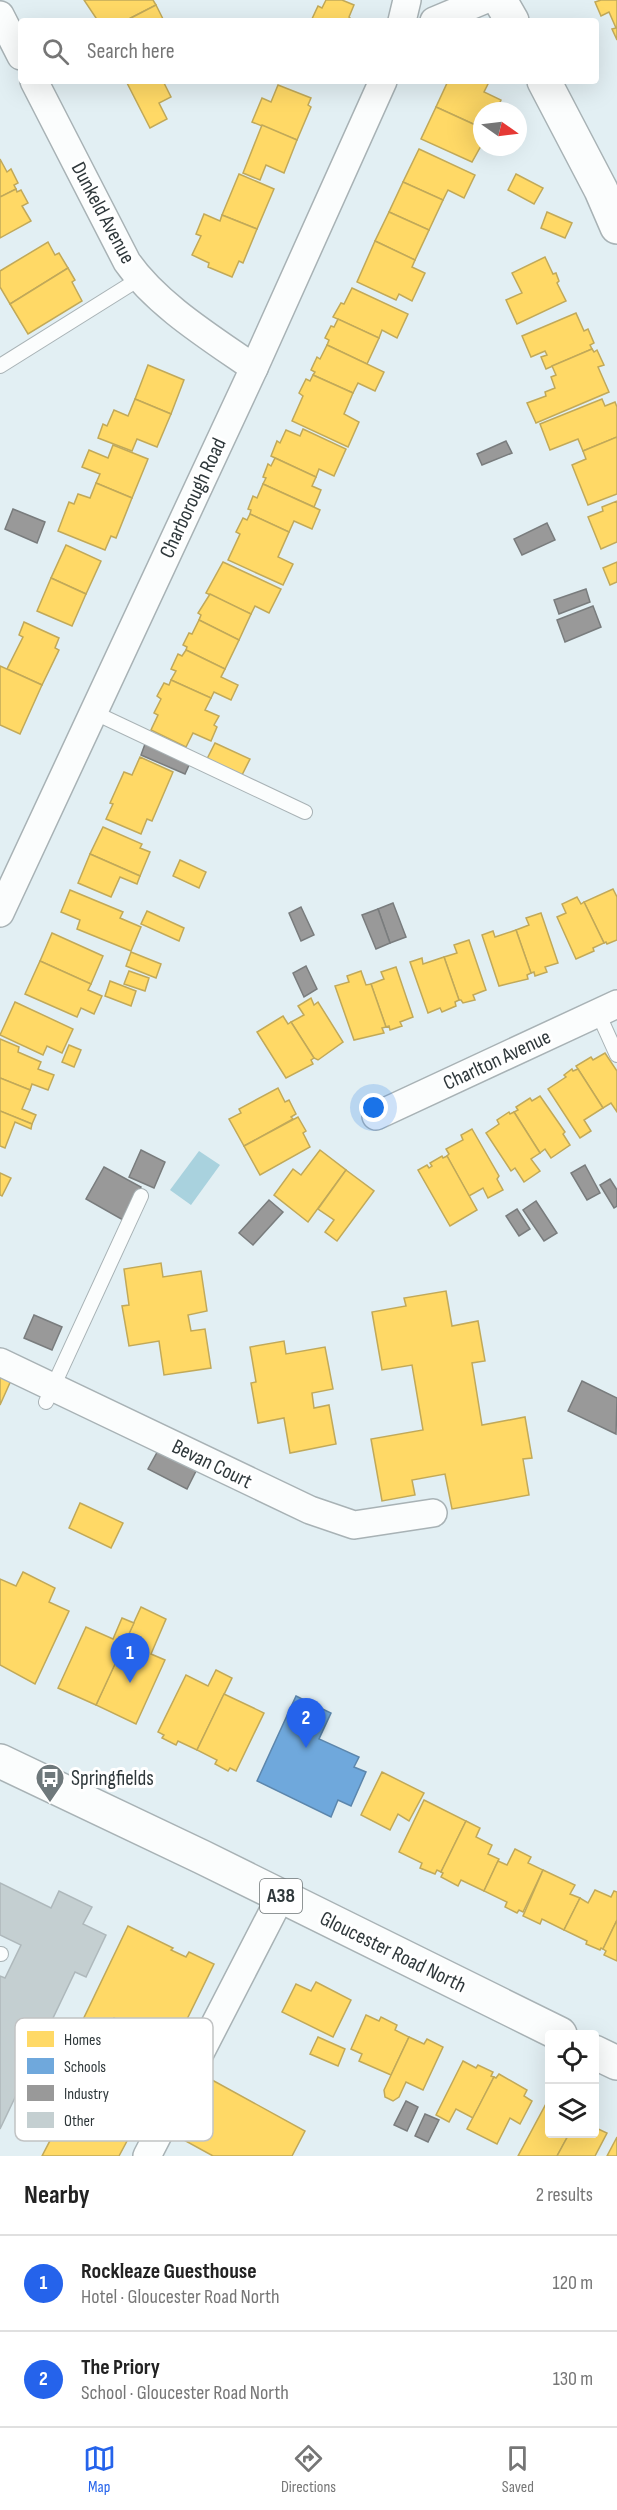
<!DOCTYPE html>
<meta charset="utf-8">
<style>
:root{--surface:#fff;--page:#f6f6f6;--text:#222;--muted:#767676;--line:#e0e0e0;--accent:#2563eb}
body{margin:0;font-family:"Sofia Sans Condensed",sans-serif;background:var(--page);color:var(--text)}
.controls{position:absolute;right:18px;bottom:18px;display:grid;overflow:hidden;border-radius:6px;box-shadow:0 6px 24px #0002}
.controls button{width:54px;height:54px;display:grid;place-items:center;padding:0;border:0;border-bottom:2px solid var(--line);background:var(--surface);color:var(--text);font:30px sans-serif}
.compass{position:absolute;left:473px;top:102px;width:54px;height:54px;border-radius:50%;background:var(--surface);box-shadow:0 6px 24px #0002;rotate:104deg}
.you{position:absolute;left:374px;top:1108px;width:21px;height:21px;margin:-15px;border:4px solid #fff;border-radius:50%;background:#1a73e8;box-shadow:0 0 0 9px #1a73e833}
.badge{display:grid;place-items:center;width:39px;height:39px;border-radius:50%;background:var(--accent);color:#fff;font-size:20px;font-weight:700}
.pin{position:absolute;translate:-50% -50px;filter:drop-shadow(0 2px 3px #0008)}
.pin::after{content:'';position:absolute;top:32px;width:21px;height:18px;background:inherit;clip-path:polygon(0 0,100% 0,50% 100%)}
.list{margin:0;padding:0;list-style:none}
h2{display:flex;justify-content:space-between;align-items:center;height:78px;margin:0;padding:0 24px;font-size:26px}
h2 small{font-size:20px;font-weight:400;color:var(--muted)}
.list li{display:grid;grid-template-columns:39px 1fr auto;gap:18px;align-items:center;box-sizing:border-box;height:96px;padding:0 24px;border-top:2px solid var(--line)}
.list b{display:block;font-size:22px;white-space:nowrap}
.list p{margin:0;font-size:20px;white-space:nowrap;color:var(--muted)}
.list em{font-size:20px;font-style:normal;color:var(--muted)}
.icon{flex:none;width:33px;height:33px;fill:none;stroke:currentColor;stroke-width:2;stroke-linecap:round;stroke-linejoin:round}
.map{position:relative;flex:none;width:617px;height:2156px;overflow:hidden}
.search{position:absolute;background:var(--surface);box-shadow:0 6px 24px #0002;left:18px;right:18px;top:18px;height:66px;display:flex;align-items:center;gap:15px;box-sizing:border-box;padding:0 21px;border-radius:6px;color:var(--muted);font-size:22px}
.sheet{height:270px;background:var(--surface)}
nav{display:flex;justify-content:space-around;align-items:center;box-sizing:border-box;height:84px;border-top:2px solid var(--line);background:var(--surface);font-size:16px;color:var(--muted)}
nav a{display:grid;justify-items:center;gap:3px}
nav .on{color:var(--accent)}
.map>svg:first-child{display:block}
.water{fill:#a9d2de}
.homes{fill:#ffd966;stroke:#c1a959;stroke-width:1.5}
.schools{fill:#6fa8dc;stroke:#5c86ac;stroke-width:1.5}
.industry{fill:#999;stroke:#797c7d;stroke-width:1.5}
.building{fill:#c4cfd1;stroke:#aeb8bb;stroke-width:1.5}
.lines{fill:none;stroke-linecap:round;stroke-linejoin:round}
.lane-casing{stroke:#a8b2b5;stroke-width:16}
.street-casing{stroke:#a8b2b5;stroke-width:30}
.secondary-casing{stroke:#a8b2b5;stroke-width:36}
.primary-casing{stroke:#a8b2b5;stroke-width:36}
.lane{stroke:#fbfdfd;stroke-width:14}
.street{stroke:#fbfdfd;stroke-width:27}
.secondary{stroke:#fbfdfd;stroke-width:33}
.primary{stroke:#fbfdfd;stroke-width:33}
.labels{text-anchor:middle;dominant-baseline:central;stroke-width:6;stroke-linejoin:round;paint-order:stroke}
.shield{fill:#fff;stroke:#6d7476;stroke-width:1.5}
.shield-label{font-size:20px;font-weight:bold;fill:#2f383b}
.street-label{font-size:21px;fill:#2f383b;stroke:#fff}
.poi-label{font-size:21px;fill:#2f383b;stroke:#fff;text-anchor:start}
.key{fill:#fff;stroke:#c1c3c4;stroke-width:1.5}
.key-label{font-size:16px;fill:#2f383b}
</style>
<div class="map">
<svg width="617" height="2156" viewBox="0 0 617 2156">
<rect width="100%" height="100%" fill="#e2eff3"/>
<polygon class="water" points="199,1151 220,1165 191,1205 170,1190"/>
<g class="homes">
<polygon points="84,0 153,0 156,5 125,21 98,21"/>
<polygon points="326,0 342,0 354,5 349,17 353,21 311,21 318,6 322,8"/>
<polygon points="601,0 617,0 617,40 612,29 616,28 609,12 601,16 595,2"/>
<polygon points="156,5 164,21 125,21"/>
<polygon points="126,81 163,81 171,97 159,103 167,119 150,128"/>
<polygon points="448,81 489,82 484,92 501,100 496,111 482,111 482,128 436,107"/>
<polygon points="278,85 311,98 308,105 311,107 297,140 252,122 262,98 271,102"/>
<polygon points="436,107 482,128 482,144 472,162 421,139"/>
<polygon points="262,125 297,140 284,173 266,165 260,180 243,173"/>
<polygon points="419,149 475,175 464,198 448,190 443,200 403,182"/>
<polygon points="0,159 7,172 11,169 18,183 14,185 16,189 0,197"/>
<polygon points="239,174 274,189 257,229 222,215"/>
<polygon points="516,174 543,188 534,204 508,190"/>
<polygon points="403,182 443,200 429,230 389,212"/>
<polygon points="16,189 17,192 21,190 28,203 22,206 31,221 0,238 0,197"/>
<polygon points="389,212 429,230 415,260 375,241"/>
<polygon points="547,212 572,223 565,238 541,228"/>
<polygon points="204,214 220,221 222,215 257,229 243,263 239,261 232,277 208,267 209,263 192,255 201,236 196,234"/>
<polygon points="375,241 415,260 412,267 425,273 412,301 399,294 396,300 357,282"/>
<polygon points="48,242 55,255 59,253 68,268 10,304 0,287 0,271"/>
<polygon points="545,257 553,274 556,273 559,281 557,283 566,301 517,324 506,300 522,293 512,273"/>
<polygon points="68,268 75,280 72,282 82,301 28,334 10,304"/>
<polygon points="352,288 408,314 397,338 382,330 379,338 333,317 341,303 344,304"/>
<polygon points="576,313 584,331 588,329 594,343 590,345 592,349 546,369 541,357 547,355 545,351 531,357 522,336"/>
<polygon points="338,319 379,338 367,364 327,345 329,340 325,338 331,326 334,327"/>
<polygon points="327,345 384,372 375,391 358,383 353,393 313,375 315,372 311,370 317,357 320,359"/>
<polygon points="592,349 594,352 597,350 604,365 598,367 609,392 536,423 527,403 546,396 545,392 555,388 551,377 556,375 552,366"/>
<polygon points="148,365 184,380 171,414 135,399"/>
<polygon points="313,375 353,393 344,414 359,422 348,447 292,421 303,396 299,393 306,379 310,381"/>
<polygon points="135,399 171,414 157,447 137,439 132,451 98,438 103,424 107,426 114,410 128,416"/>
<polygon points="602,399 605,406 615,402 617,407 617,437 583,451 578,439 550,450 540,424"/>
<polygon points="303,429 346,449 334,476 319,469 316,477 271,456 277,441 280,443 286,430 300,436"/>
<polygon points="617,437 617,494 588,505 572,465 586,459 583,451"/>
<polygon points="113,445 148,459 132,498 96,483 100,474 82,467 89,450 108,458"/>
<polygon points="275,458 316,477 312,486 321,490 314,507 263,484 266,478 263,477 268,464 271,466"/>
<polygon points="96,483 132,498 116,538 111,536 105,550 58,531 69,502 74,504 78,494 90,498"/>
<polygon points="263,484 320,510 312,529 294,521 289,532 250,514 251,510 248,509 253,496 257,498"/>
<polygon points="617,501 617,542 601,549 588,517 603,511 602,507"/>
<polygon points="250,514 289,532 278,557 293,564 283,585 228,560 240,534 236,532 243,518 247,520"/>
<polygon points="66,545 101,561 86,594 51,578"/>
<polygon points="223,562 281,589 269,613 255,606 251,614 206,593"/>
<polygon points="617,562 617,582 610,585 603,568"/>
<polygon points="51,578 86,594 72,626 37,611"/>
<polygon points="210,594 251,614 239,640 199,620 201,615 198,613"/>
<polygon points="199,620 239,640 225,669 186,650 187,647 183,645 189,633 192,634"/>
<polygon points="24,622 59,638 55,648 59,650 42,685 7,669 23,637 19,635"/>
<polygon points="186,650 225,669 221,677 238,685 231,700 214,692 211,698 171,680 176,671 171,669 178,654 182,656"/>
<polygon points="0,666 42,685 20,734 0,725"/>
<polygon points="171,680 211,698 205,710 219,716 214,725 217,727 211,741 193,733 186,747 151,730 158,715 154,713 161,699 157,696 164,683 169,685"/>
<polygon points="215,743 250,759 242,775 207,759"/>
<polygon points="140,757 173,772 152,821 147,819 141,834 106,819 113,804 110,803 124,772 132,775"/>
<polygon points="103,827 142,844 140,848 150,852 140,876 90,854"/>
<polygon points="90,854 140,876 137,884 120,877 111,897 78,883"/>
<polygon points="180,860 206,872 199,888 173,876"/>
<polygon points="613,889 617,897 617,940 607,944 606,942 604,943 584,902"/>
<polygon points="70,890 123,912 120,918 141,927 131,951 77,929 80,920 61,912"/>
<polygon points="577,897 581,904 584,902 604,943 593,948 594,951 576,959 557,917 566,913 562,904"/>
<polygon points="147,911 184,928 179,941 141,924"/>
<polygon points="541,913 558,963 545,967 547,972 535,976 534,972 531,973 516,930 529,925 526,918"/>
<polygon points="516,930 531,973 527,975 528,979 499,986 482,935 493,931 495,937"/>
<polygon points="52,933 103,956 91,984 40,961"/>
<polygon points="469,940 486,990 473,995 475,1000 463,1003 461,1000 459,1000 444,957 457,953 454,945"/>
<polygon points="131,952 161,964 156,978 126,966"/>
<polygon points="444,957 459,1000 455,1002 456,1006 442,1012 440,1008 428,1013 410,962 422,958 423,964"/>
<polygon points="40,961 91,984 88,990 102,996 94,1014 81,1008 77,1017 25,994"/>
<polygon points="396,967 413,1017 400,1022 402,1026 390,1030 389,1026 386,1027 371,984 384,979 381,972"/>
<polygon points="129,971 149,978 145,991 124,984"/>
<polygon points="361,971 366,985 371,984 386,1027 382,1028 384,1033 354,1040 335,986 349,982 347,976"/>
<polygon points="110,981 136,991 131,1006 105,996"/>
<polygon points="311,998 314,1005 318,1002 343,1042 318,1060 314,1058 291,1022 304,1015 298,1006"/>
<polygon points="15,1002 73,1029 62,1053 47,1046 43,1055 0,1035"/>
<polygon points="283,1016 288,1024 291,1022 314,1058 311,1060 313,1064 286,1078 257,1032"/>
<polygon points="0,1039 19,1047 18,1052 41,1062 38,1069 54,1075 48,1090 32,1084 30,1090 0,1078"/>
<polygon points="69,1045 81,1050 74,1067 62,1062"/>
<polygon points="605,1053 617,1071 617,1112 611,1103 603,1108 576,1066 591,1057 593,1060"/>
<polygon points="572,1069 573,1071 578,1069 603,1108 584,1120 591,1131 580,1138 548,1089 566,1077 564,1075"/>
<polygon points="0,1078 30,1090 22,1109 36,1115 32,1124 0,1111"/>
<polygon points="278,1088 285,1102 289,1100 296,1114 291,1117 293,1119 244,1146 229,1119 241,1113 239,1109"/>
<polygon points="540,1096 565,1132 563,1134 570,1145 551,1158 545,1149 540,1153 514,1112 518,1110 516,1107 530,1098 532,1101"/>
<polygon points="0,1111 32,1124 31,1129 15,1122 5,1148 0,1146"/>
<polygon points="509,1112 510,1114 514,1112 540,1153 531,1159 540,1171 524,1182 515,1168 511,1171 486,1133 499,1124 497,1120"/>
<polygon points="298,1117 306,1131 303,1133 310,1147 260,1175 244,1146"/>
<polygon points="472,1129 499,1176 497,1179 503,1190 488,1198 483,1188 469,1196 447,1156 449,1154 446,1149 463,1140 461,1135"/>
<polygon points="320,1150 346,1170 308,1222 274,1195 293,1169 301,1175"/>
<polygon points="442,1156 443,1158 447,1156 477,1210 450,1226 418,1170 427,1165 429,1168 432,1166 430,1163"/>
<polygon points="346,1170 374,1191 337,1241 325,1232 334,1220 318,1209"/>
<polygon points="0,1173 11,1178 2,1196 0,1195"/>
<polygon points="161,1263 163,1277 201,1271 207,1311 188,1315 191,1331 205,1329 211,1368 164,1375 159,1341 129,1346 122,1306 129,1305 124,1269"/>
<polygon points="446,1291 452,1326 478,1321 485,1361 472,1363 482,1425 525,1417 532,1458 523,1459 529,1495 452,1509 445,1474 412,1480 415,1495 382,1501 371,1439 423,1430 412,1365 382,1370 372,1312 406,1306 404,1298"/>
<polygon points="284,1341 286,1354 325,1347 333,1389 312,1393 314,1408 329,1405 336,1444 290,1453 284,1418 258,1423 251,1383 256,1382 250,1347"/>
<polygon points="0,1371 13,1376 0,1405"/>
<polygon points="80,1503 123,1523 111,1548 69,1528"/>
<polygon points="23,1572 55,1588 49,1602 69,1611 35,1684 0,1665 0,1579 16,1586"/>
<polygon points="141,1607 166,1619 151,1654 165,1660 136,1724 96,1705"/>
<polygon points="122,1618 134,1623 96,1705 58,1688 86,1627 113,1639"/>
<polygon points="216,1670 232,1678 197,1750 178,1741 176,1745 162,1738 164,1735 158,1732 186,1675 208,1686"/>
<polygon points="224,1694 264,1713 236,1771 230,1768 228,1771 215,1764 217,1760 197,1750"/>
<polygon points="382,1772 424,1793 409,1821 398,1814 390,1830 361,1815"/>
<polygon points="424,1800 466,1821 441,1872 437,1870 435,1874 420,1868 422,1863 399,1852"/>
<polygon points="466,1821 480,1828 476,1837 492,1845 488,1854 499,1859 484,1891 461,1880 458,1886 441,1877 443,1873 441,1872"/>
<polygon points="515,1849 531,1857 528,1863 543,1870 523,1912 519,1910 517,1913 505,1907 507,1902 484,1891 498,1861 507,1865"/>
<polygon points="543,1870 575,1885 570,1894 580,1898 564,1930 542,1919 540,1924 523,1916"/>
<polygon points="595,1890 611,1897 614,1891 617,1892 617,1920 603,1949 601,1948 600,1950 586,1944 587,1941 564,1930 580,1898 588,1903"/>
<polygon points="617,1920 617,1961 604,1955 606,1951 603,1949"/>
<polygon points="128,1926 173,1948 171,1950 186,1957 189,1952 214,1964 168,2058 134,2042 139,2030 114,2018 103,2040 79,2028"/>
<polygon points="316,1982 351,2000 333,2037 282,2012 296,1984 311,1991"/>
<polygon points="366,2015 379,2021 381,2017 397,2025 395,2030 409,2037 391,2075 359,2061 362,2054 351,2049"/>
<polygon points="318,2037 345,2049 338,2066 310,2054"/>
<polygon points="409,2037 424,2044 427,2039 443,2047 423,2090 406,2082 399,2097 393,2101 385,2097 384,2090"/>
<polygon points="463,2061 476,2068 478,2065 493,2072 491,2076 494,2077 473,2118 456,2109 449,2122 436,2115"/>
<polygon points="499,2074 527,2090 524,2096 532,2101 520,2124 510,2118 497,2144 467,2129 494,2077 496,2078"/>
<polygon points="203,2075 305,2131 292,2156 213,2156 171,2133"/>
<polygon points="82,2079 143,2111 119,2156 42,2156"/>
<polygon points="547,2102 550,2103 550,2134 569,2134 557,2156 518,2156"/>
<polygon points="594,2127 607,2133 595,2156 557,2156 569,2134 594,2134"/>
<polygon points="617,2137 617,2156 607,2156"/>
</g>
<polygon class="schools" points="296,1696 331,1713 319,1739 359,1757 354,1767 366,1772 351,1806 338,1800 331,1817 257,1781"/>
<g class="industry">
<polygon points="506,441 512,453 482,465 477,454"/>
<polygon points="13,509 45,522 37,543 5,529"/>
<polygon points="547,523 555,540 522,555 514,539"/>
<polygon points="586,589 590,602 559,614 554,600"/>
<polygon points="593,606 601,627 565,642 557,620"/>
<polygon points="145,744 190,763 185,774 141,755"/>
<polygon points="393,903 406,937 390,943 378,909"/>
<polygon points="301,907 314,935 301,941 289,913"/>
<polygon points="378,909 390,943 376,949 362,915"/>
<polygon points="306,966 317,989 304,997 293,973"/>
<polygon points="141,1150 165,1162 154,1188 129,1177"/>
<polygon points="585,1165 600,1193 587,1200 571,1173"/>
<polygon points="104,1167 141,1187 123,1220 86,1199"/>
<polygon points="610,1179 617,1190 617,1206 614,1208 600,1185"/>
<polygon points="269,1200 283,1212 253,1245 239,1233"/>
<polygon points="536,1201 557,1233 544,1241 523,1210"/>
<polygon points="517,1209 530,1229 519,1236 506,1216"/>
<polygon points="34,1315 62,1327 52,1350 24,1338"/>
<polygon points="582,1381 617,1398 616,1434 568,1411"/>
<polygon points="160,1447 198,1467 187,1489 148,1469"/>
<polygon points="406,2101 418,2107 407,2131 394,2125"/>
<polygon points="425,2114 439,2120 428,2142 415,2136"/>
</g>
<polygon class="building" points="0,1883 51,1908 59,1891 92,1907 83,1924 106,1935 86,1977 75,1972 0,2129 0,1976 5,1978 21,1945 0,1935"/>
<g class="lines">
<g class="lane-casing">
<g id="lane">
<polyline points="0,366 139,279"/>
<polyline points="93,712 305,812"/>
<polyline points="598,1013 617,1055"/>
<polyline points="46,1402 141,1196"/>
<polyline points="0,1954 1,1954"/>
</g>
</g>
<g class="street-casing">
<g id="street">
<polyline points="0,15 21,56"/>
<polyline points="402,21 407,0"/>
<polyline points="434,21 484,0"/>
<path d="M 34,81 L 127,262 C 157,305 211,338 254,368"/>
<polyline points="0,913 254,368 383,81"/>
<polyline points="376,1116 617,1004"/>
<polyline points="0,1362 310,1510 354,1525 433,1513"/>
<polyline points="147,2156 281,1896"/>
</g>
</g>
<g class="secondary-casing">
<g id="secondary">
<polyline points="500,0 512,21"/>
<polyline points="544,81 601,190 617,227"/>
</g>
</g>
<g class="primary-casing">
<g id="primary">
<polyline points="0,1761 202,1857 560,2034"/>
<polyline points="594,2052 617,2063"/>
</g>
</g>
<use href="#lane" class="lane"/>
<use href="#street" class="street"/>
<use href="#secondary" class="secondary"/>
<use href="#primary" class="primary"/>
</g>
<defs>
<g id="bus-pin" transform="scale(1.5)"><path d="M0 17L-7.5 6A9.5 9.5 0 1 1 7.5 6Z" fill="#6e787b" stroke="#fff"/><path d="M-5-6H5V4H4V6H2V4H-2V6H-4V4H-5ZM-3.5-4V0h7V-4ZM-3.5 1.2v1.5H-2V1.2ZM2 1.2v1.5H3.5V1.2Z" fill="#fff"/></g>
</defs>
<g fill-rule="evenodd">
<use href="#bus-pin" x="50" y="1778"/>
</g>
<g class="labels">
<rect class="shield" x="260" y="1879" width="42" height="34" rx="4.5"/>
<g class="shield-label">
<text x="281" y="1896">A38</text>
</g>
<g class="street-label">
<text transform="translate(103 213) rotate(62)">Dunkeld Avenue</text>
<text transform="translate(193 498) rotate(-65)">Charborough Road</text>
<text transform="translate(497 1060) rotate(-25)">Charlton Avenue</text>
<text transform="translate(212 1464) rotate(26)">Bevan Court</text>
<text transform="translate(393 1952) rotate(26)">Gloucester Road North</text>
</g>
<g class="poi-label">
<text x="71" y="1778">Springfields</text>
</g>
</g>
<rect x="15" y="2018" width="198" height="123" rx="9" class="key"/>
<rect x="27" y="2031" width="27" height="16" fill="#ffd966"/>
<rect x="27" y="2058" width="27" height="16" fill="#6fa8dc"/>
<rect x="27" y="2085" width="27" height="16" fill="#999"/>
<rect x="27" y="2112" width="27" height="16" fill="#c4cfd1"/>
<g class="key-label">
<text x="64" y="2045">Homes</text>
<text x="64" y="2072">Schools</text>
<text x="64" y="2099">Industry</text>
<text x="64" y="2126">Other</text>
</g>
</svg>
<div class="controls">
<button><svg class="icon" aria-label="locate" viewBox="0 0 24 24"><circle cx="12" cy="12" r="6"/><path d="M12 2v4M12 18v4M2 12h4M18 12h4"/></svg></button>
<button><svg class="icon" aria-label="layers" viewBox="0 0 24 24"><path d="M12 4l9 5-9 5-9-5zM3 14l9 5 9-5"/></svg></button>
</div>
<svg class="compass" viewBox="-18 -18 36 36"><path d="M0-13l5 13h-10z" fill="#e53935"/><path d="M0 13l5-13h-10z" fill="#767676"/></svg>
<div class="you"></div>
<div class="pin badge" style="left:130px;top:1683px">1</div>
<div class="pin badge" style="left:306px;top:1748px">2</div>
<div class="search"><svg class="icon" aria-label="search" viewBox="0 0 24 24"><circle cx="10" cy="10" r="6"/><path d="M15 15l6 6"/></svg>Search here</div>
</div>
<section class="sheet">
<h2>Nearby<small>2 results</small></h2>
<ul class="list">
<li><span class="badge">1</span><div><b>Rockleaze Guesthouse</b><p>Hotel · Gloucester Road North</p></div><em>120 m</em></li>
<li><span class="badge">2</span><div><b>The Priory</b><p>School · Gloucester Road North</p></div><em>130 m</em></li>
</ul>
</section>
<nav>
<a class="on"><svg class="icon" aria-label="map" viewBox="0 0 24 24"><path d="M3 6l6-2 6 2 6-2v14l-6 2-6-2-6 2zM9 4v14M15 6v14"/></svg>Map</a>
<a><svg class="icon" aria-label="directions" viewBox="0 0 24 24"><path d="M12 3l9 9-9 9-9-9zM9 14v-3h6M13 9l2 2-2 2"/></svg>Directions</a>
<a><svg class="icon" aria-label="saved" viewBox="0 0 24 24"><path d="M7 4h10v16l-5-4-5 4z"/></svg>Saved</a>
</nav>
